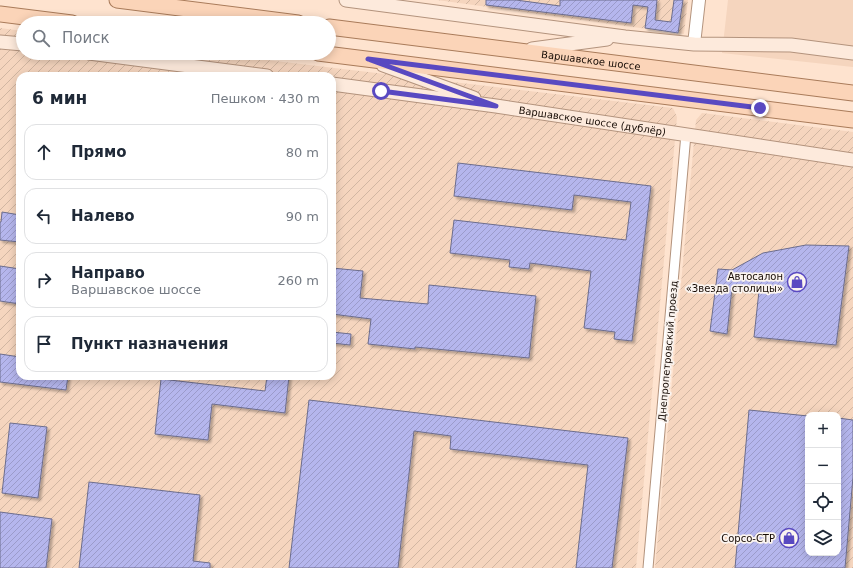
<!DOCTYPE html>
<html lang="ru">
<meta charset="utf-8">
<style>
:root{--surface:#fff;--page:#f6f6f7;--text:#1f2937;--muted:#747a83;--line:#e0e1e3}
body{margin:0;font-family:"DejaVu Sans",sans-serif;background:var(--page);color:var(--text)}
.controls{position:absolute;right:12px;bottom:12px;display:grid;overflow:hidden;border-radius:8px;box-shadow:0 2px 10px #0003}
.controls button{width:36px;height:36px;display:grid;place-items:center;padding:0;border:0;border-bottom:1px solid var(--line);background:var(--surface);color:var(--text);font:20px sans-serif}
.stop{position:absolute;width:12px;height:12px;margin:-9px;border:3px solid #5949c1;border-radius:50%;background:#fff}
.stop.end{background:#5949c1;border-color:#fff;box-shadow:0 1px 4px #0008}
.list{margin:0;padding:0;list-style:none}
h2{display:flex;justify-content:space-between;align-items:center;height:52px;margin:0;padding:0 16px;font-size:17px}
h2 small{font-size:13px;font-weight:400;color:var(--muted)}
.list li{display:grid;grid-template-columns:26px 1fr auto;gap:12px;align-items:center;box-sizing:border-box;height:56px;margin:0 8px 8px;padding:0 8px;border:1px solid var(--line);border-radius:12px}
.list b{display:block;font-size:15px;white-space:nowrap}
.list p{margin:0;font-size:13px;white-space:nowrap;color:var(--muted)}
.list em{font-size:13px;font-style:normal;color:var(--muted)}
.icon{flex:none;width:22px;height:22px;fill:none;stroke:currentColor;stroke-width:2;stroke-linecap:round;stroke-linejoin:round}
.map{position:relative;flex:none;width:853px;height:568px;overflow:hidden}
.search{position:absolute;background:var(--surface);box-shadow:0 2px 10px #0003;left:16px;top:16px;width:320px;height:44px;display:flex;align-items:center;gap:10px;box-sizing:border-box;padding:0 14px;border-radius:22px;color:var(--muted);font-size:15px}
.panel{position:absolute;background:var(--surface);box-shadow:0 2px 10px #0003;left:16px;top:72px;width:320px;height:308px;border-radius:12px}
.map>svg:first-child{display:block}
.built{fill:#f5d5be}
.industrial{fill:url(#industrial-furrows);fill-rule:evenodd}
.building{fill:url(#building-hatch);stroke:#6c6d8d;filter:url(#shadow)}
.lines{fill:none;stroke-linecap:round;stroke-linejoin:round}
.minor-casing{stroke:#b3937d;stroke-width:11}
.tertiary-casing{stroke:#b3937d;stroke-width:14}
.secondary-casing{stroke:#b3937d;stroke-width:15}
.primary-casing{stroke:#a97b5a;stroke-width:17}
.minor{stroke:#fff;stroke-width:9}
.tertiary{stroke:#fff;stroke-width:12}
.secondary{stroke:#fdeadc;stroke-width:13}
.primary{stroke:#fbd4b8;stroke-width:15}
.route{stroke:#5949c1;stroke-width:5}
.labels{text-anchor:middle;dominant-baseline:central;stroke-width:3.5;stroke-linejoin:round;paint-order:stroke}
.street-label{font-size:10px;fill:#160b04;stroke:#fbf4ef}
.poi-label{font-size:10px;fill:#160b04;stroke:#fbf4ef;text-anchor:end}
</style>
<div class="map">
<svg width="853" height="568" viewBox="0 0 853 568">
<defs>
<pattern id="industrial-furrows" width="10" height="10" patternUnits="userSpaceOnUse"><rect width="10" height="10" fill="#f5d5be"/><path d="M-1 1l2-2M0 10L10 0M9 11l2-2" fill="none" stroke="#d1b6a2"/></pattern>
<pattern id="building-hatch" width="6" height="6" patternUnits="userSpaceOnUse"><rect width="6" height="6" fill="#b5b6ed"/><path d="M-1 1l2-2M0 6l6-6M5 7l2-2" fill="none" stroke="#9b9bca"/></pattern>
<filter id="shadow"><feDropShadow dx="2.5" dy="2.5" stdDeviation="1" flood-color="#0004"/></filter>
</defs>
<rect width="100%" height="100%" fill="#fee3cf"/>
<polygon class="built" points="728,0 853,0 853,67 722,53"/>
<g class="industrial">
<polygon points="437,0 688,0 684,34"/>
<path d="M 0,28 L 23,31 L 23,53 L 208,53 L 673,108 L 677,117 L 636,568 L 0,568 ZM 20,76 L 332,76 L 332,376 L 20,376 Z"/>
<path d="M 702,113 L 853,132 L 853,568 L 655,568 L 696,120 ZM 808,415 L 838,415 L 838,553 L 808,553 Z"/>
</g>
<g class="building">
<polygon points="486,0 516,0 560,6 560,0 657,0 655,20 671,22 674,0 683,0 678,33 645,28 648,7 633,5 631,23 486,5"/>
<polygon points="458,163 651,186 632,341 614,339 615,332 584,328 591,271 530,263 529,269 509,267 510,260 450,253 454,220 626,240 631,202 574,195 572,210 454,196"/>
<polygon points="2,212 20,215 20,242 0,240 0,222 1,222"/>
<polygon points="806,245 849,246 836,345 754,337 759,291 732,288 727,334 710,331 718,269 732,270 763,253"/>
<polygon points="0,266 20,269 20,304 0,301"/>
<polygon points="332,268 363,271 360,298 428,304 429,285 536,296 529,358 415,347 415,349 368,344 371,319 332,314"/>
<polygon points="332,332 351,334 350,345 332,343"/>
<polygon points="0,354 20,357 20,376 68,376 66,390 0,382"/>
<polygon points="267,376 289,376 285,413 212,404 208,440 155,434 161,379 265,391"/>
<polygon points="309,400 628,438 612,568 576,568 588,465 450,449 451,436 414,431 398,568 289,568"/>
<polygon points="749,410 808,416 808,553 838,553 838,418 853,420 853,477 845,568 735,568"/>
<polygon points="10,423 47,427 38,498 2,493"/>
<polygon points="89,482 200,495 193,561 210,563 210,568 79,568"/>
<polygon points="0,512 52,519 46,568 0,568"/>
</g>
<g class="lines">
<g class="minor-casing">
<polyline id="minor" points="648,568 686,134"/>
</g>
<g class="tertiary-casing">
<polyline id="tertiary" points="694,44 699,0"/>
</g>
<g class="secondary-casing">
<g id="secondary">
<polyline points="346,0 625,37 694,44 791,45 853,53"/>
<polyline points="0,42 23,44"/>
<polyline points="532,49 607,39"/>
<polyline points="89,53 267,76"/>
<polyline points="383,65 474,98"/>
<path id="s1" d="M 332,84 L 496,106 L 853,160"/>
</g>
</g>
<g class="primary-casing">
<g id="primary">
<polyline points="117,0 298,23"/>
<polyline points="0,14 72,23"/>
<path id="s2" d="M 329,27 L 853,93"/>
<polyline points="318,53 853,120"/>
</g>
</g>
<use href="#minor" class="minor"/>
<use href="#tertiary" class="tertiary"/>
<use href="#secondary" class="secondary"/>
<use href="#primary" class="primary"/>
</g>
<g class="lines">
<polyline class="route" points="381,91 496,106 368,59 760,108"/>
</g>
<defs>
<g id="shop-ring" transform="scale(1)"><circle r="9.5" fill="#fbf4ef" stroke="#5949c1" stroke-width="1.5"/><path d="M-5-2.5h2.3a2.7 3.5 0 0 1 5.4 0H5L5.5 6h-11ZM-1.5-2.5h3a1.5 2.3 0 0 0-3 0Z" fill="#5949c1"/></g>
</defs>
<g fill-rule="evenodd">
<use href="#shop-ring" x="797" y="282"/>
<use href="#shop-ring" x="789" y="538"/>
</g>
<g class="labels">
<g class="street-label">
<text stroke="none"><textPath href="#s2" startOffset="264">Варшавское шоссе</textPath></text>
<text stroke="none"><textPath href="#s1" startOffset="263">Варшавское шоссе (дублёр)</textPath></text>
<text transform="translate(668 351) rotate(-85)">Днепропетровский проезд</text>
</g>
<g class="poi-label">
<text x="783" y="276">Автосалон<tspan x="783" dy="12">«Звезда столицы»</tspan></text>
<text x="775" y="538">Сорсо-СТР</text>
</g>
</g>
</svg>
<div class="controls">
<button>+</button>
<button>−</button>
<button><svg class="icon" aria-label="locate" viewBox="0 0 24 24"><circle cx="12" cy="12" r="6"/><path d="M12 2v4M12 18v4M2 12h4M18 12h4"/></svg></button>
<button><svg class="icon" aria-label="layers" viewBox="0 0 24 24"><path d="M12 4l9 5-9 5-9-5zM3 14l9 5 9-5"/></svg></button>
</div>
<div class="stop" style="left:381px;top:91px"></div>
<div class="stop end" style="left:760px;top:108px"></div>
<div class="search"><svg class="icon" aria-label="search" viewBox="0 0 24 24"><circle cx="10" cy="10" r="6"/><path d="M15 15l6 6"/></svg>Поиск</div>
<section class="panel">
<h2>6 мин<small>Пешком · 430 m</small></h2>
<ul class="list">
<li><svg class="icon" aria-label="ahead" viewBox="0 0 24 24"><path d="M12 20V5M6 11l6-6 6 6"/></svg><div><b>Прямо</b></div><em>80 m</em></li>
<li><svg class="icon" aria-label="left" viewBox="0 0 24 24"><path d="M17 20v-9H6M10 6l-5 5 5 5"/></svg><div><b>Налево</b></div><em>90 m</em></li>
<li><svg class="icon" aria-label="right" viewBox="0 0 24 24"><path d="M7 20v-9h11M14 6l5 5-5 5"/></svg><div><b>Направо</b><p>Варшавское шоссе</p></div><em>260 m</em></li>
<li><svg class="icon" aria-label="arrive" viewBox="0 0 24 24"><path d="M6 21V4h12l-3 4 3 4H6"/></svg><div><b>Пункт назначения</b></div></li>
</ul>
</section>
</div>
